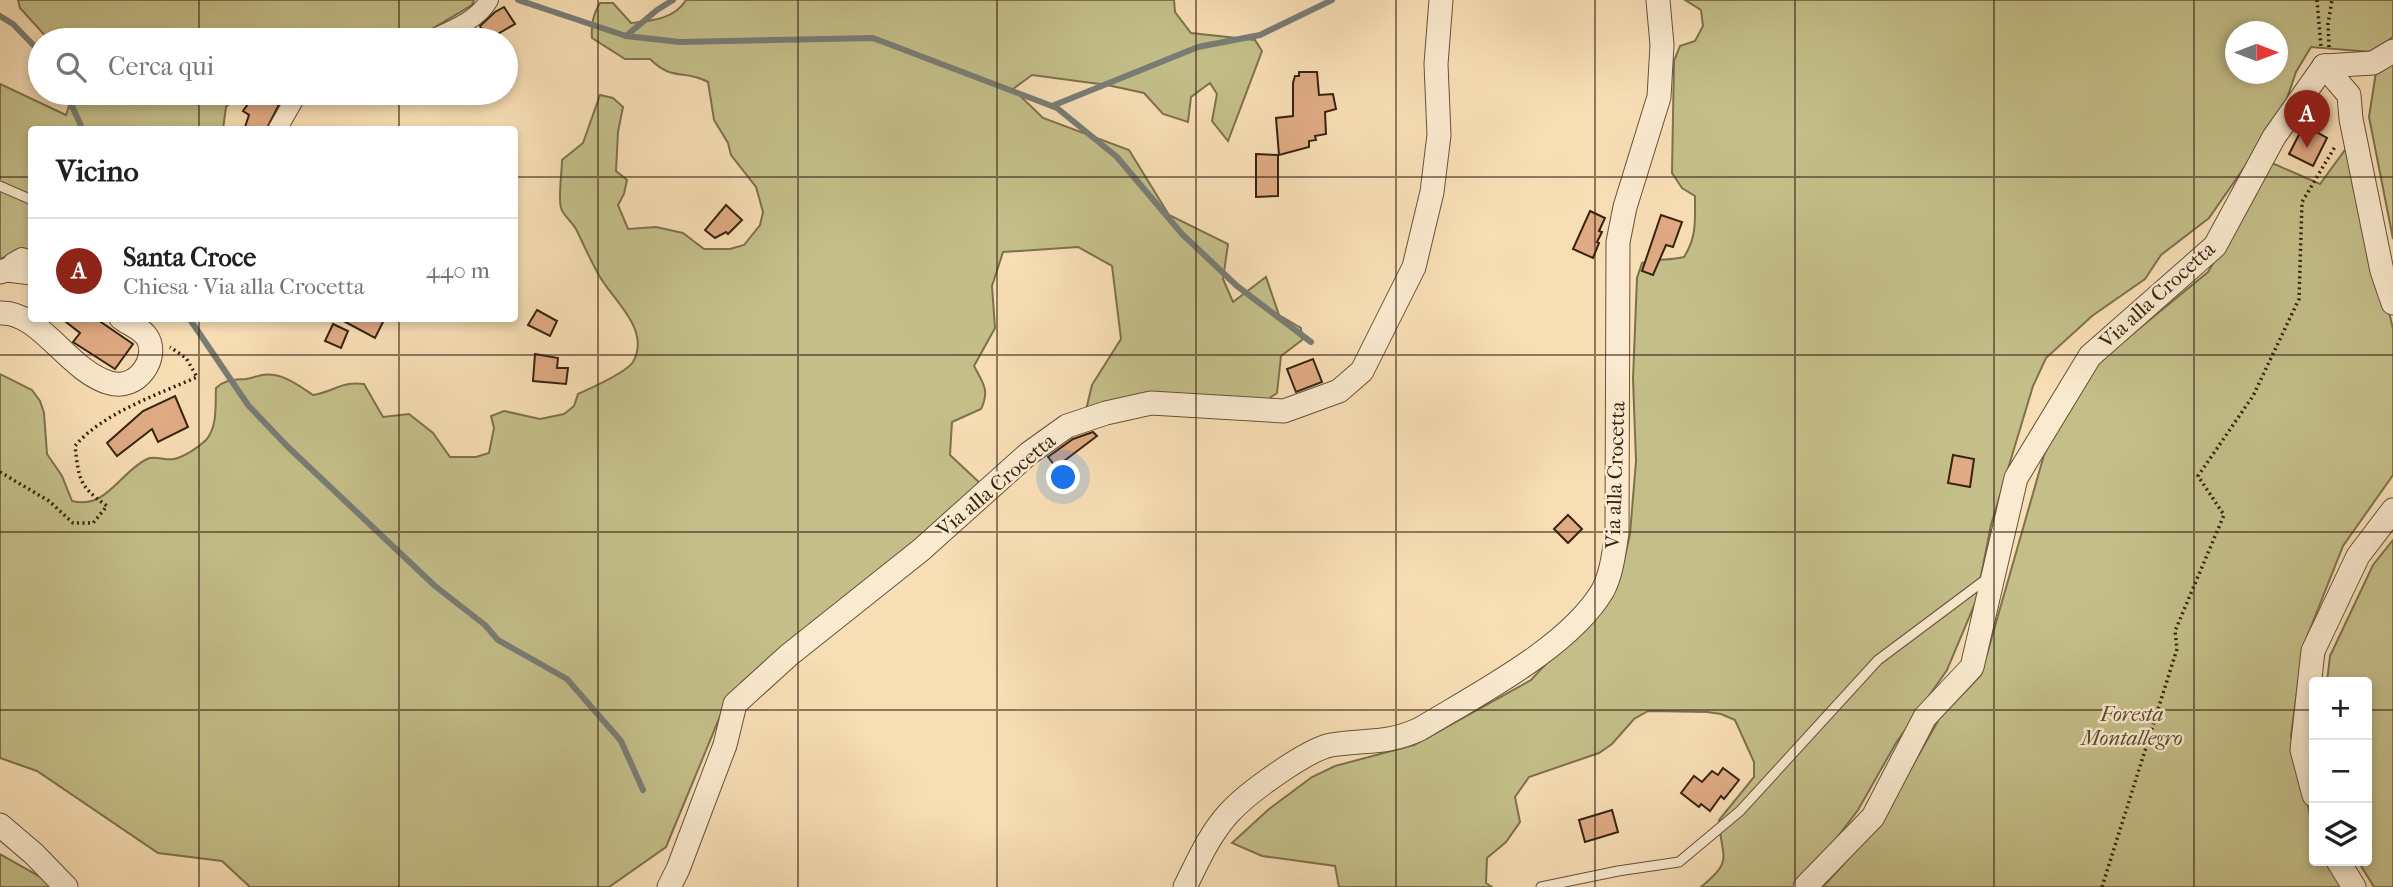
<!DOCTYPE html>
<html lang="it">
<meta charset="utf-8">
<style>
:root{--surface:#fff;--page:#f6f6f6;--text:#202124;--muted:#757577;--line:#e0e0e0;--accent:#8f2418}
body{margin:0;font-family:"IM FELL French Canon",serif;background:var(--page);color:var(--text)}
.controls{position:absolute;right:21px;bottom:21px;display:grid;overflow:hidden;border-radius:7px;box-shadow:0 4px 10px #0003}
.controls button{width:63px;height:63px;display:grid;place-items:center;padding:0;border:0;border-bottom:2px solid var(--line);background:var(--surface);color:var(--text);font:35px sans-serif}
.compass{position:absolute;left:2225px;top:21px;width:63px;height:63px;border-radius:50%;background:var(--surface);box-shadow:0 4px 10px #0003;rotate:90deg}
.you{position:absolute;left:1064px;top:478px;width:24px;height:24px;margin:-18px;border:5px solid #fff;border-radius:50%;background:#1a73e8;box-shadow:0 0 0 10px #1a73e833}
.badge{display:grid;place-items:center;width:46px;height:46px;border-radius:50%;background:var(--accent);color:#fff;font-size:23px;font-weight:700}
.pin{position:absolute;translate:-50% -58px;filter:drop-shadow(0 2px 4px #0008)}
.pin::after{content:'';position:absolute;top:37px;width:24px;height:21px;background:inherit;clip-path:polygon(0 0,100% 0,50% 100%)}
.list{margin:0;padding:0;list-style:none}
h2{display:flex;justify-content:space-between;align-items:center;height:91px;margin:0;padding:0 28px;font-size:30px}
h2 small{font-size:23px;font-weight:400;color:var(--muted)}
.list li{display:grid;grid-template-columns:46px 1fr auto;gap:21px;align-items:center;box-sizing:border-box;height:105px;padding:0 28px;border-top:2px solid var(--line)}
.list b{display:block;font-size:26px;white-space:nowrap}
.list p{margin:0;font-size:23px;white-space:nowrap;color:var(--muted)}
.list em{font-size:23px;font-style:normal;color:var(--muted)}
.icon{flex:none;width:38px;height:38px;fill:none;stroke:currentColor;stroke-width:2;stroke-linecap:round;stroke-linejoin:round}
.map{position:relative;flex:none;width:2393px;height:887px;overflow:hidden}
.search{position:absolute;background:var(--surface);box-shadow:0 4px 10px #0003;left:28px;top:28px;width:490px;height:77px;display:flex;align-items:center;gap:18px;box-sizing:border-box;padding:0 24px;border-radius:38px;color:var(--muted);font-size:26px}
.panel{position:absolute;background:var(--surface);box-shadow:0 4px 10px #0003;left:28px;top:126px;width:490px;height:196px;border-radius:7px}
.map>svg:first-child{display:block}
.green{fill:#c4bf89;stroke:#7d714c;stroke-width:2;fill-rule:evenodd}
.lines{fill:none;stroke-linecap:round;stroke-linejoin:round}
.stream{stroke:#787d76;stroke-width:6}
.building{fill:#e0ab84;stroke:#362310;stroke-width:2}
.service-casing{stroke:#665239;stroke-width:11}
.minor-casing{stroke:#665239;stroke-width:20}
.tertiary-casing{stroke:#665239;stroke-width:25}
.path{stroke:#362310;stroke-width:3.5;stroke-dasharray:2 3.5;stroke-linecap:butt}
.service{stroke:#faeacf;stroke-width:9}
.minor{stroke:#faeacf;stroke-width:18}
.tertiary{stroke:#faeacf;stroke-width:23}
.grid{fill:none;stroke:#362310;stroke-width:2;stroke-opacity:0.55}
.labels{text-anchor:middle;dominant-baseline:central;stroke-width:5;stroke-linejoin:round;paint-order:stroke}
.street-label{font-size:21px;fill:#362310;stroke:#faeacf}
.park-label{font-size:21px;font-style:italic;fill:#5a4a2e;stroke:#faeacf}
</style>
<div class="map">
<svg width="2393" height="887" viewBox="0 0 2393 887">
<rect width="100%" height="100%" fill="#f8deb5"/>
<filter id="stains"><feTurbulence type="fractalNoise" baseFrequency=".00286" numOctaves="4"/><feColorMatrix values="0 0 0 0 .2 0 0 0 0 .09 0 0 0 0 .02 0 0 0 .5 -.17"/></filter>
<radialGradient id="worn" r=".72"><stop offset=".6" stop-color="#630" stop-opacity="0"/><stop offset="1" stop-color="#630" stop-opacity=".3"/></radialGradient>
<g class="green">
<polygon points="18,0 474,0 472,5 413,40 49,40 20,8"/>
<path d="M 686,0 L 1174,0 L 1175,12 L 1191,33 L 1255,40 L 1262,51 L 1228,141 L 1212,121 L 1217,94 L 1210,83 L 1191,97 L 1188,122 L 1163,114 L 1144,93 L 1107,85 L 1032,75 L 1013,89 L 1043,118 L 1129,150 L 1169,215 L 1228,244 L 1223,279 L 1233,302 L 1266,277 L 1279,315 L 1301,328 L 1302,340 L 1281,356 L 1277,393 L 1267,400 L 1085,414 L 1092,385 L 1121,339 L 1112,266 L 1078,247 L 1003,252 L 992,286 L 995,328 L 974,366 C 983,383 990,390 981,409 L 952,422 L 950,455 L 981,484 L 856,595 L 742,682 L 721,714 L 666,847 L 609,887 L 250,887 L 222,861 L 158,853 L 37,771 L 0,758 L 0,374 L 32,390 L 40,401 L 44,413 L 47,454 L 62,476 L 72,501 C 106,510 120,472 147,459 C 155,455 165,461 174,459 C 184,457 199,447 206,440 C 218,426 215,405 216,388 C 226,379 233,380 246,379 C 252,378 257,376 262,375 C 282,372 298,385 313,395 C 334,392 340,381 364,384 L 383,417 L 409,414 L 433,433 L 450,457 L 476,457 L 489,453 L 494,428 L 491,416 L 504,411 L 540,419 L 564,414 L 574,406 L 578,394 C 591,388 626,373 633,362 C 651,330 614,301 600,277 C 591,262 584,245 576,229 C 572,222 563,215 561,208 C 558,197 562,172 562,160 L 583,143 L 600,95 L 613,98 L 623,107 L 618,132 L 616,171 L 627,180 L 624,194 L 618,205 L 628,229 L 656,227 L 683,233 L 704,249 L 730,249 L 744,245 L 760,225 L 763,212 L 756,187 L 731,155 L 728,143 L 714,120 L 708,82 C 684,69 673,82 650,59 L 625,59 L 592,38 C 591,24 593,15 600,3 L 613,3 L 631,23 C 651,21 675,19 686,0 Z"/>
<path d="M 1685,0 L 2393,0 L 2393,37 L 2372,52 L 2311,47 L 2296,72 L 2282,113 L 2209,218 L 2161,255 L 2145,279 L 2092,316 L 2046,358 L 2033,386 L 1991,525 L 1976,601 L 1947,670 L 1896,743 L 1858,810 L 1811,872 L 1796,887 L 1701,887 C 1735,859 1721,859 1719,820 L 1754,777 L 1754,762 L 1735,720 L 1721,714 L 1707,712 L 1648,711 L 1634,719 L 1612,744 L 1599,753 L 1529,777 L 1515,797 L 1520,822 L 1506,842 L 1487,858 L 1486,883 L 1492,887 L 1339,887 L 1335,866 L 1262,856 L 1232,843 L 1269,809 L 1312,777 L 1335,766 L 1414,745 L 1531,680 L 1556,653 L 1588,627 L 1620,577 L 1630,534 L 1636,461 L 1633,379 L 1637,278 L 1642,263 C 1656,258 1669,261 1684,257 C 1697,237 1695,220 1695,196 L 1682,188 L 1672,173 L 1674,61 L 1680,46 L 1695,41 L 1703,26 L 1701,10 ZM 2236,32 L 2278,32 L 2278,74 L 2236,74 Z"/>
<polygon points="2393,62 2393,239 2369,117 2376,72"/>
<polygon points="0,84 66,115 69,106 68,93 239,93 226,107 223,129 32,130 31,255 11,254 0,259"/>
<polygon points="2350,143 2393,329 2393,475 2343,546 2303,647 2291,736 2314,831 2314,861 2328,861 2341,887 1823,887 1879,825 1939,719 1981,675 2044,455 2080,377 2208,272 2272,163 2320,184"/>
<polygon points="2393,540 2393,887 2374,887 2358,861 2367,861 2367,682 2327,682 2330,656 2373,565"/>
<polygon points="0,854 58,887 0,887"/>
</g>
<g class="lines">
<g class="stream">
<polyline points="518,0 626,36 680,42 873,38 1057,108 1117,157 1182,234 1237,286 1311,342"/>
<polyline points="0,16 13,24 40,52"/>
<polyline points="626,36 657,10 673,0"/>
<polyline points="66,93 83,130"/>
<polyline points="1052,106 1198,47 1260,35 1332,0"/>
<polyline points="189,318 248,405 288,447 435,586 485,625 498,640 567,679 621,741 643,790"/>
</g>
</g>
<g class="building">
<polygon points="504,7 515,24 487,40 480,26 495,12"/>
<polygon points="1299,72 1317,72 1319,95 1333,94 1336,109 1325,112 1326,134 1315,136 1316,140 1309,141 1309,147 1279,155 1276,118 1293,116 1293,83 1295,76 1299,76"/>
<polygon points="256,93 285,93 266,130 244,130 249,115 243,111"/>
<polygon points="2304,125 2327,138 2313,166 2289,154"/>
<polygon points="1256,154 1278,155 1278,196 1256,197"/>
<polygon points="726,205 742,220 728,234 726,232 715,238 705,230"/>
<polygon points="1590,211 1605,218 1599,231 1602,232 1597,242 1599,243 1593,258 1573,249"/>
<polygon points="1661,215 1682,222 1673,247 1666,245 1653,275 1642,271"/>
<polygon points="537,310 557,321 550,336 528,325"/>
<polygon points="61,318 95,318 133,344 115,369 73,342 80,333"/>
<polygon points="338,318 385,318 375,338"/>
<polygon points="333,324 348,331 341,348 325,341"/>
<polygon points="535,354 558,358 557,368 568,368 566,384 533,381"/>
<polygon points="1313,359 1322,382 1296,392 1287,369"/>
<polygon points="175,396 188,427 158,442 152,429 117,456 107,443 143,411"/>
<polygon points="1093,432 1097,436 1056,467 1048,457 1073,439"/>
<polygon points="1953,455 1974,459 1970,487 1948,483"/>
<polygon points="1568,515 1582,529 1568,543 1554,529"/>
<polygon points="1723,768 1739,780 1724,799 1721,796 1710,811 1701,804 1699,807 1681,793 1694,776 1702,782 1712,771 1718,775"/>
<polygon points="1612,810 1618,832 1585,842 1579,820"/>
</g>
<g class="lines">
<g class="service-casing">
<g id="service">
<polyline points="0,186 32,200"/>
<polyline points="1541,887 1618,871 1679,862 1740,811 1878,660 1989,577"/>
</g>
</g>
<g class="minor-casing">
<g id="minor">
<path d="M 430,40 C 451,30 477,21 489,0"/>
<polyline points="277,130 298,93"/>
<polyline points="7,270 13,262 22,257 32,260"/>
</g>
</g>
<g class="tertiary-casing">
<g id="tertiary">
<polyline points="2324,66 2349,95 2351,119 2382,271 2393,303"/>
<polyline points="2324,66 2373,63 2393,51"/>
<polyline points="0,272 7,270 32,273"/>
<path d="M 0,313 C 39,310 69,372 110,383 C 137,391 160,358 147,337 C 142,329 129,324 121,318"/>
<polyline points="2314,795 2302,750 2313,651 2358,556 2393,510"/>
<polyline points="0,825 34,854 66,887"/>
<polyline points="2338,861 2354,887"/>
<polyline points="669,887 678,869 725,745 735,704 789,655 921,550 1028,454 1067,426 1106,413 1151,403 1284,411 1339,391 1362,371 1414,267 1432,192 1439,135 1436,64 1441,0"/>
<path d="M 1185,887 C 1198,861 1209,835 1229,813 C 1246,794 1306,750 1331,745 C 1366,739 1385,745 1420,729 C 1476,695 1570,647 1603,590 C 1612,573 1614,551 1617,533 L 1618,242 L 1625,207 L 1659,97 L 1662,45 L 1658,0"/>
<polyline points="1805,887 1873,817 1925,717 1972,667 2016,478 2090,356 2215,246 2274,137 2324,66"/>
</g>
</g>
<g class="path">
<polyline points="2317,0 2321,47"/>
<polyline points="2329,47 2328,24 2332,0"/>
<path d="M 0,472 L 49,501 L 73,523 L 93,523 L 107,506 C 79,486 79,480 75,446 C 101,414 159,394 197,377 L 186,358 L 170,347"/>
<polyline points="2102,887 2177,649 2175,631 2224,515 2198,476 2253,396 2299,299 2302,202 2336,145"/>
</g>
<use href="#service" class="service"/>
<use href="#minor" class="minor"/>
<use href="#tertiary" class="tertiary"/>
</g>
<path class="grid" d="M 199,0 L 199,40M 399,0 L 399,40M 598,0 L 598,887M 798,0 L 798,887M 997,0 L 997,887M 1196,0 L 1196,887M 1396,0 L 1396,887M 1595,0 L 1595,887M 1795,0 L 1795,887M 1994,0 L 1994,887M 2194,0 L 2194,887M 199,93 L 199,130M 399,93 L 399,130M 0,177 L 32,177M 514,177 L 2393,177M 199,318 L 199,887M 399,318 L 399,887M 0,355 L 2393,355M 0,532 L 2393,532M 0,710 L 2314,710M 2367,710 L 2393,710"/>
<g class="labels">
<g class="street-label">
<text transform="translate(2157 295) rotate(-42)">Via alla Crocetta</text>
<text transform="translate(1615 475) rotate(-88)">Via alla Crocetta</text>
<text transform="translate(996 485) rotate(-40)">Via alla Crocetta</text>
</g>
<g class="park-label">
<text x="2132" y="714">Foresta<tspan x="2132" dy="24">Montallegro</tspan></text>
</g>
</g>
<rect width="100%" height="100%" filter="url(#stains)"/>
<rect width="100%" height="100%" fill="url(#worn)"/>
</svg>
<div class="controls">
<button>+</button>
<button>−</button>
<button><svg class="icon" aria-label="layers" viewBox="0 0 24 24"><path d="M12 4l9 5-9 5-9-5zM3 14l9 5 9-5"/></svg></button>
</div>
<svg class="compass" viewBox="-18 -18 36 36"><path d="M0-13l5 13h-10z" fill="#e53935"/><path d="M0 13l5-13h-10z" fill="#757577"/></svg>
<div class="you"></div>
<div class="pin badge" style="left:2307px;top:148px">A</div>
<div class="search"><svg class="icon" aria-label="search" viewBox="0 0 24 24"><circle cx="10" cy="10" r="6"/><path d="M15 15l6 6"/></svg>Cerca qui</div>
<section class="panel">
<h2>Vicino<small></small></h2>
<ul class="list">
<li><span class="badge">A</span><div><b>Santa Croce</b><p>Chiesa · Via alla Crocetta</p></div><em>440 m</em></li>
</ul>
</section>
</div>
